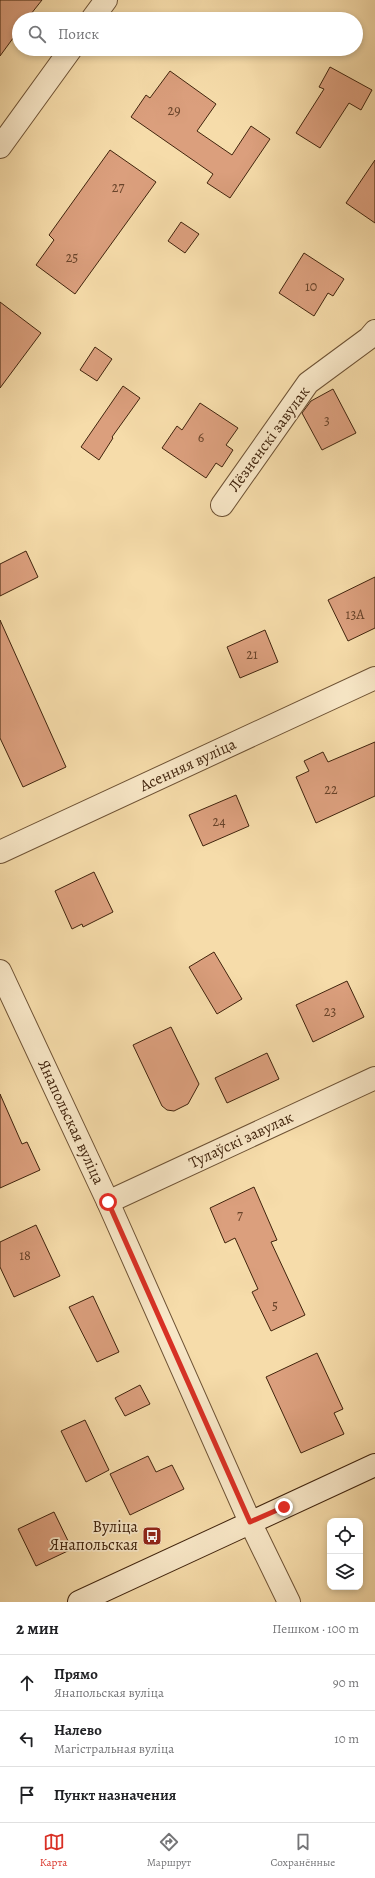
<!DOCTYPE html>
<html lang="ru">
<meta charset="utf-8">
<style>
:root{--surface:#fff;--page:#f6f6f6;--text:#202124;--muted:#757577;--line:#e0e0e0;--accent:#d93025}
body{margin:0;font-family:Alegreya,serif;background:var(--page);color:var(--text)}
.controls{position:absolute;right:12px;bottom:12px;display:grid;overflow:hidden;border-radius:8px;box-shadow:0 2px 6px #0003}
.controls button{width:36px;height:36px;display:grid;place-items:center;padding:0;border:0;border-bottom:1px solid var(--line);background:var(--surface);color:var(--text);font:20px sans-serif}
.stop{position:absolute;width:12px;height:12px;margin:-9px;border:3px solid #d93025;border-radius:50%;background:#fff}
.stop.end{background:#d93025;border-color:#fff;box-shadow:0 1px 4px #0008}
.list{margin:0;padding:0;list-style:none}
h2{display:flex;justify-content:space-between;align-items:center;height:52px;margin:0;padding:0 16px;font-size:17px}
h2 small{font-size:13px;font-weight:400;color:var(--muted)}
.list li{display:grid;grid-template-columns:26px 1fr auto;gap:12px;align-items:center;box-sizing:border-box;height:56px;padding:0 16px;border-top:1px solid var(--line)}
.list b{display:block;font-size:15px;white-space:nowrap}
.list p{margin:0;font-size:13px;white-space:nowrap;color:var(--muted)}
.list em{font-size:13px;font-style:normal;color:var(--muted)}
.icon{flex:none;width:22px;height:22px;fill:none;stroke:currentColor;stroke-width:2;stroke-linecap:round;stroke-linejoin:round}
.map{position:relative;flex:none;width:375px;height:1602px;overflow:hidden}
.search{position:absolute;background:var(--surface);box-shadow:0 2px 6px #0003;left:12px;right:12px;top:12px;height:44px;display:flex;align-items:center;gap:10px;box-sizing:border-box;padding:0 14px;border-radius:22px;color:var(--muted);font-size:15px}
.sheet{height:220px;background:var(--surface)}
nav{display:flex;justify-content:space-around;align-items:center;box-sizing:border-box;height:56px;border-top:1px solid var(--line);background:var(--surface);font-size:11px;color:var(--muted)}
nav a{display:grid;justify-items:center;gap:2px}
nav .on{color:var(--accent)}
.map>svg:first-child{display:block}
.building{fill:#db9f7d;stroke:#41240d}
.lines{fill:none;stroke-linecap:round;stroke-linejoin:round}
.street-casing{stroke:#6e5234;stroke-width:24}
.secondary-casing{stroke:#41240d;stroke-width:24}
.street{stroke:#f9e8c8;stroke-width:22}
.secondary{stroke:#f9e8c8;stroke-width:22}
.route{stroke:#d93025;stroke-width:5}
.labels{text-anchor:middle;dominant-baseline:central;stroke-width:3.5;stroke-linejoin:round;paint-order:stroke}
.number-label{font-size:14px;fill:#684329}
.street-label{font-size:16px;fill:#41240d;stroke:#f9e8c8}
.poi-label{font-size:16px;fill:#41240d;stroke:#f9e8c8;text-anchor:end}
</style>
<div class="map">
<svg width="375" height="1602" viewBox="0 0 375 1602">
<rect width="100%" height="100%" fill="#f6dcaa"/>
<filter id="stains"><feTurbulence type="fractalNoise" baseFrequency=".005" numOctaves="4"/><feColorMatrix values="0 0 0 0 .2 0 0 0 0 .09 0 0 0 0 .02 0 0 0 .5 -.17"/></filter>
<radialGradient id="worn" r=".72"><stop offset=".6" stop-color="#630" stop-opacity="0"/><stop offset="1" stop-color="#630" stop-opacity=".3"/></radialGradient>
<g class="building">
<polygon points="0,0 42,0 27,19 19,19 19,30 0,56"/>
<polygon points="330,67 372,90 361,110 349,103 320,148 296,133 324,89 319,87"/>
<polygon points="170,71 216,104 197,131 232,155 251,126 270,139 230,198 207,183 213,174 131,117 146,95 150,98"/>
<polygon points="110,150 156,182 75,294 36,265 54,240 49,235"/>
<polygon points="375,160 375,223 346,203"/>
<polygon points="181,222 199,234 185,253 168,241"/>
<polygon points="304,253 344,279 333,296 328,293 314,316 279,293"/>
<polygon points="0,302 41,333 0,388"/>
<polygon points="95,347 112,359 97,381 80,370"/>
<polygon points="123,386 140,398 112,437 113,438 99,460 81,447"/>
<polygon points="333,389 356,433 322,450 302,413 311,401"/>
<polygon points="200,403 238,428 226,445 233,450 222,467 216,463 206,478 162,448 177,426 182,430"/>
<polygon points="26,551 38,577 0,596 0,564"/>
<polygon points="375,577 375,628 348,641 328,600"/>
<polygon points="0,620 66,767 23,787 0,738"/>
<polygon points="265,630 278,662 240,678 227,647"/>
<polygon points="375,742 375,796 316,823 296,777 309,771 304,761 323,752 328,762"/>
<polygon points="236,795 249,826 203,846 189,815"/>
<polygon points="94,872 113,912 83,927 82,924 72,929 55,891"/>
<polygon points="214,952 242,999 217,1014 189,967"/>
<polygon points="347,981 364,1017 313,1042 296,1005"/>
<polygon points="171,1027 199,1084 188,1104 174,1111 167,1110 162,1106 133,1045"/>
<polygon points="267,1053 279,1079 227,1103 215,1078"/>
<polygon points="0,1094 22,1144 27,1142 40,1170 0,1188"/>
<polygon points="254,1187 277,1240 271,1242 305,1315 271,1331 252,1292 258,1289 235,1238 225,1243 210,1208"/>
<polygon points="36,1225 60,1276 14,1297 0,1267 0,1242"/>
<polygon points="93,1296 119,1352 97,1362 69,1307"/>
<polygon points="317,1353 343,1409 334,1413 344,1434 301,1453 266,1377"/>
<polygon points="140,1385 150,1404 125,1416 115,1398"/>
<polygon points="85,1420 109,1470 86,1482 61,1431"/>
<polygon points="148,1456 156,1472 172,1465 184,1489 130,1515 110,1474"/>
<polygon points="54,1512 72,1549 36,1566 18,1529"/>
</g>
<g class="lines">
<g class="street-casing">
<g id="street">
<polyline points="92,19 106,0"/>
<polyline points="0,147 71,49"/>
<polyline points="222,505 308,383 369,338 375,331"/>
<polyline points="0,852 375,678"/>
<polyline points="0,971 108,1202 250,1522 289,1602"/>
<polyline points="108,1202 375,1078"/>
</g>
</g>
<g class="secondary-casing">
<polyline id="secondary" points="79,1602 375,1465"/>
</g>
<use href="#street" class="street"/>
<use href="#secondary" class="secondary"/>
</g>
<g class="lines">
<polyline class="route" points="108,1202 250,1522 284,1507"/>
</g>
<defs>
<g id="bus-square" transform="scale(1)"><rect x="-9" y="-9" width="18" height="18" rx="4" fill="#8f2418" stroke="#f9e8c8"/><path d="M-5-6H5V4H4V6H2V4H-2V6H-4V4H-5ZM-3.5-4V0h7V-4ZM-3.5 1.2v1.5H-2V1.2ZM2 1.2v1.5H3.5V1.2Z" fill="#fff"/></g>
</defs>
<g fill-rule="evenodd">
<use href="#bus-square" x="152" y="1536"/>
</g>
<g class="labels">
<g class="number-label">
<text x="174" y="110">29</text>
<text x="118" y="187">27</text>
<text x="72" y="257">25</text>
<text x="311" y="286">10</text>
<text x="327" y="420">3</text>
<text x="201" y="437">6</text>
<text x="355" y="614">13А</text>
<text x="252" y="654">21</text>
<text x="331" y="789">22</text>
<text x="219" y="821">24</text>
<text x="330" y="1011">23</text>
<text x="240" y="1215">7</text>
<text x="25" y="1255">18</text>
<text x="275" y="1305">5</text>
</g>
<g class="street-label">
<text transform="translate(269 439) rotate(-54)">Лёзненскі завулак</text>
<text transform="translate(188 765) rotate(-25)">Асенняя вуліца</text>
<text transform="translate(71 1122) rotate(65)">Янапольская вуліца</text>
<text transform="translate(241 1140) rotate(-25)">Тулаўскі завулак</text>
</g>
<g class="poi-label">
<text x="138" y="1527">Вуліца<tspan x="138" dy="18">Янапольская</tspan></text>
</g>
</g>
<rect width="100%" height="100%" filter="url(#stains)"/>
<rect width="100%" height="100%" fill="url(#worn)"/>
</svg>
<div class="controls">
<button><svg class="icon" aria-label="locate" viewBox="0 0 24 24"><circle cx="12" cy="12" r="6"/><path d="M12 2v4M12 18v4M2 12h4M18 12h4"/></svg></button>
<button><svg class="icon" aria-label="layers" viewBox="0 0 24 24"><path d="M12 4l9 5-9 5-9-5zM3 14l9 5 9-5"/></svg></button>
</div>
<div class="stop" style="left:108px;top:1202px"></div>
<div class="stop end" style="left:284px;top:1507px"></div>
<div class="search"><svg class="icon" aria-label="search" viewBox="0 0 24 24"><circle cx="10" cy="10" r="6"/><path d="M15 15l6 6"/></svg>Поиск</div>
</div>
<section class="sheet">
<h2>2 мин<small>Пешком · 100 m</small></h2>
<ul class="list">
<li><svg class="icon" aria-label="ahead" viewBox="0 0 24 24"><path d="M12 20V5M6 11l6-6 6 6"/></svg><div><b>Прямо</b><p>Янапольская вуліца</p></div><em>90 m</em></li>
<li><svg class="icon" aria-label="left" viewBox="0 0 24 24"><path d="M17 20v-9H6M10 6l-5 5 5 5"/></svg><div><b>Налево</b><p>Магістральная вуліца</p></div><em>10 m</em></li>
<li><svg class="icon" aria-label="arrive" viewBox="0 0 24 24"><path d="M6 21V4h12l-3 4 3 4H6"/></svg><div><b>Пункт назначения</b></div></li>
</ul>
</section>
<nav>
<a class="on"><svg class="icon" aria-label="map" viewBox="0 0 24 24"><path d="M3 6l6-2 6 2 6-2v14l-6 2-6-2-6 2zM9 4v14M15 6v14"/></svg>Карта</a>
<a><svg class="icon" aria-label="directions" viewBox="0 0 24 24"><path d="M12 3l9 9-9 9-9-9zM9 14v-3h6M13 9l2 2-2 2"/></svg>Маршрут</a>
<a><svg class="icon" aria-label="saved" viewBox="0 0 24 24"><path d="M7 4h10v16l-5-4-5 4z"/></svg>Сохранённые</a>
</nav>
